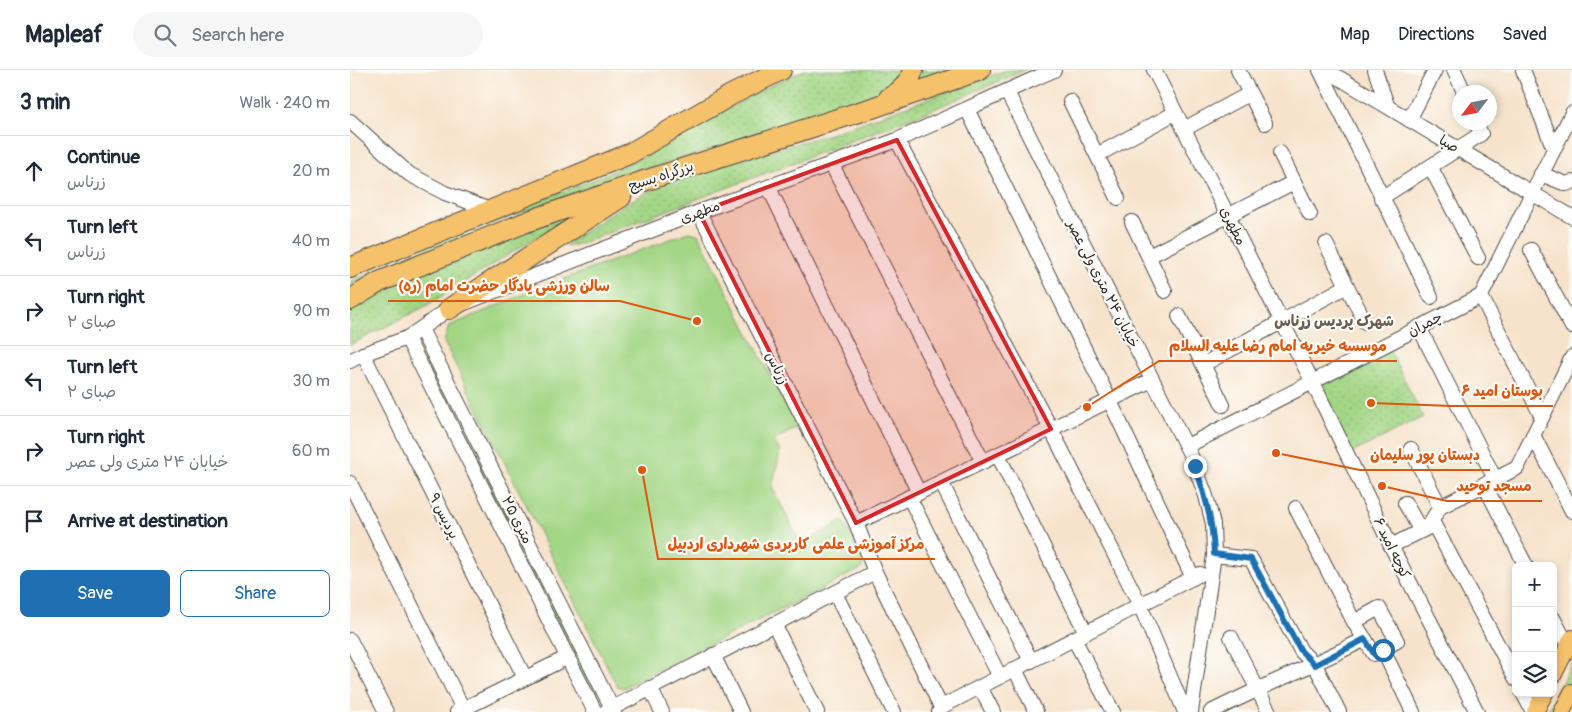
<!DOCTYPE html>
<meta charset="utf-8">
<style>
:root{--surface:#fff;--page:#f6f6f7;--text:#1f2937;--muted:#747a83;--line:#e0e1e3;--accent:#1f6fb2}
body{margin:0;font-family:Pangolin,"Playpen Sans Arabic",sans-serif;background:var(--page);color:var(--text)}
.controls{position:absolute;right:15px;bottom:15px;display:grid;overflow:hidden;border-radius:8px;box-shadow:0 2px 8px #0003}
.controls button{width:45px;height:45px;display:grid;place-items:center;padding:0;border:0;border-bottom:1px solid var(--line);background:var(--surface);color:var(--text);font:25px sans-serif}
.compass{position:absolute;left:1102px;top:15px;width:45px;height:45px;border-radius:50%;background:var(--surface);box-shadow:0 2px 8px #0003;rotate:238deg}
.stop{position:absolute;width:15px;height:15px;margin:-11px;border:4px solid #1f6fb2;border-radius:50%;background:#fff}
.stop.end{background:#1f6fb2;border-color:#fff;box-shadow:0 1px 5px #0008}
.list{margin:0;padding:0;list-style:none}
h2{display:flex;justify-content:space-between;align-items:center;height:65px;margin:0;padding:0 20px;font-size:21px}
h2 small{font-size:16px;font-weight:400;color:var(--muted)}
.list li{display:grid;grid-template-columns:32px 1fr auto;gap:15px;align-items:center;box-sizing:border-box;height:70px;padding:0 20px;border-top:1px solid var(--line)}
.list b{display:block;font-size:19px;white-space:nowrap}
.list p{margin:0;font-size:16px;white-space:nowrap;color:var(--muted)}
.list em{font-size:16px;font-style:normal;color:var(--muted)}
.actions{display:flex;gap:10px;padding:15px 20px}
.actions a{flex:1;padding:11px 0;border:1px solid var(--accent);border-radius:8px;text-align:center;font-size:18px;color:var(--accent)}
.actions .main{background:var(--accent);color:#fff}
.icon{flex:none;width:28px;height:28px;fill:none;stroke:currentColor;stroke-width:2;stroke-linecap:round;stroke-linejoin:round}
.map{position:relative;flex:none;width:1222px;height:642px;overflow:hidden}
header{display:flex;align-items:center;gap:30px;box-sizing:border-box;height:70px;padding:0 25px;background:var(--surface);border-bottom:1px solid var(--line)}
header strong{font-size:24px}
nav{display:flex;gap:28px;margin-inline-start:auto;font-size:18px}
.search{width:350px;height:45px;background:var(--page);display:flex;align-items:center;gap:12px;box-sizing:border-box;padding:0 18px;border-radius:28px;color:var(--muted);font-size:19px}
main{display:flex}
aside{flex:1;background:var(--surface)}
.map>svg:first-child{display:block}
.green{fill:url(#green-dots);stroke:#678058}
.pitch{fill:#a3d685;stroke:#678058}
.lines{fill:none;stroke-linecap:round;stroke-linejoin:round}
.minor-casing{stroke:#4a4743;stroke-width:16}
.major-casing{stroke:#4a4743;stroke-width:18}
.highway-casing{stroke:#4a4743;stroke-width:22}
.minor{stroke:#fff;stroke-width:14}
.major{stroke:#f5c16b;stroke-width:16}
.highway{stroke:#f5c16b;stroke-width:20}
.route{stroke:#1f6fb2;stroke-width:6}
.marked{fill:#d62828;fill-opacity:0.2;stroke:#d62828;stroke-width:4;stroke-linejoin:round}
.labels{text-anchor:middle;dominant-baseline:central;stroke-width:4.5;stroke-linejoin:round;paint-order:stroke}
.street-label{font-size:14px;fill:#2b2b2b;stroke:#fdfcf7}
.neighbourhood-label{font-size:15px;font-weight:bold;fill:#6c5c4f;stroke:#fdfcf7}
.leader{fill:none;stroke:#df570e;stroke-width:2}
.callout-dot{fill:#df570e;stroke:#fdfcf7;stroke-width:2}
.callout-label{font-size:15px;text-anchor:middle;font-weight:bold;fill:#df570e;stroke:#fdfcf7;stroke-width:4.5;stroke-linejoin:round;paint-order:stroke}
</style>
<header>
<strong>Mapleaf</strong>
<div class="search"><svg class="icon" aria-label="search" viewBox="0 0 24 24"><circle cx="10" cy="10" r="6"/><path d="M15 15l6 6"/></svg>Search here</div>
<nav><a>Map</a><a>Directions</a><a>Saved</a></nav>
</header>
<main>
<aside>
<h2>3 min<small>Walk · 240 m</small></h2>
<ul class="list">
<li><svg class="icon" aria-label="ahead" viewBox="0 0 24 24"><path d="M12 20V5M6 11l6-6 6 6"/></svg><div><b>Continue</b><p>زرناس</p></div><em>20 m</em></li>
<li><svg class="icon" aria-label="left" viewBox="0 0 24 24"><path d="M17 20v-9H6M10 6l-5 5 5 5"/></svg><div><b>Turn left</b><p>زرناس</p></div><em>40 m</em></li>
<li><svg class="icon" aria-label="right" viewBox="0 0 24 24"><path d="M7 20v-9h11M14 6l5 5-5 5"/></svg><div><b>Turn right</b><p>صبای ۲</p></div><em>90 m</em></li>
<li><svg class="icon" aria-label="left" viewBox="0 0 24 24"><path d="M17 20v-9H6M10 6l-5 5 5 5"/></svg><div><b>Turn left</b><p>صبای ۲</p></div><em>30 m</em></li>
<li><svg class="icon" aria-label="right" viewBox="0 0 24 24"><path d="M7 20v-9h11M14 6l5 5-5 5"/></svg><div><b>Turn right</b><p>خیابان ۲۴ متری ولی عصر</p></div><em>60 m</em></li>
<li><svg class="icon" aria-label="arrive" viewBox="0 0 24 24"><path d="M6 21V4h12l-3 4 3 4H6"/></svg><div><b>Arrive at destination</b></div></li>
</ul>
<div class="actions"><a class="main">Save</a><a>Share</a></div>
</aside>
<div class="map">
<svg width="1222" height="642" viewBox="0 0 1222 642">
<defs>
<pattern id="green-dots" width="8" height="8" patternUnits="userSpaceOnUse" patternTransform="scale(1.25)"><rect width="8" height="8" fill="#a3d685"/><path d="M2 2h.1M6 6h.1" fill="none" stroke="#8cb873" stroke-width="1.8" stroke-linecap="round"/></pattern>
</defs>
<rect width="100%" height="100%" fill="#fdfcf7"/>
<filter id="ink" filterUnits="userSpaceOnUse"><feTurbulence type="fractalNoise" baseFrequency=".02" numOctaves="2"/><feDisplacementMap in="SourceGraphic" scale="10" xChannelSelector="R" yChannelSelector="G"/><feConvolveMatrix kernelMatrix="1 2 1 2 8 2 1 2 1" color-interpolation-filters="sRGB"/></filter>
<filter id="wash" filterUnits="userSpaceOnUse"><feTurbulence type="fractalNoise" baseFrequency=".0096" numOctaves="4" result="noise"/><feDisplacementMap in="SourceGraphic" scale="20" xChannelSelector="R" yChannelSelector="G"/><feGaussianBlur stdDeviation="1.12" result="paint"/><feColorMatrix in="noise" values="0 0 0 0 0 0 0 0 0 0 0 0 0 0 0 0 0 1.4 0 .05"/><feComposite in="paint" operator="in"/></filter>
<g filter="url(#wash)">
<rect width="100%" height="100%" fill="#f7e3cc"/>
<g class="green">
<polygon points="454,0 557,0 546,19 505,36 254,112 121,162 0,216 0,212 122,156 243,110 299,84 415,18"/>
<polygon points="570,0 611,0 567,12"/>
<polygon points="657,0 675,0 582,40 234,172 221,176 215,175 273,135 326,107 480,64"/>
<polygon points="233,138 76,236 0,275 0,240 49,213"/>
<polygon points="1038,277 1073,347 1000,384 967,315"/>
<polygon points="81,294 252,632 247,634 76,296"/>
<polygon points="1222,592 1222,608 1205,642 1197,642"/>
</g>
<polygon class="pitch" points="339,162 348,164 447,358 424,370 430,382 422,417 451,474 493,451 514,492 511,499 273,618 267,616 94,272 99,256 187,219"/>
</g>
<g filter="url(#ink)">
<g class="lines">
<g class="minor-casing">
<g id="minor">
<polyline points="804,0 962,311 1041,476 1127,642"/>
<polyline points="888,0 915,53"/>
<polyline points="970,0 1081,227"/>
<polyline points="976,0 1222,147"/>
<polyline points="1025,0 1037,35"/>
<polyline points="1104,0 1114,22"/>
<polyline points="1173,0 1204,79"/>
<polyline points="657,22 841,386 856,426 863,454 864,485 841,642"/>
<polyline points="720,31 768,128"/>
<polyline points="618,41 760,331 843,508"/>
<polyline points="1059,50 1085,0"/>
<polyline points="0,51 59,104 95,123 140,140"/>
<polyline points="834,59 899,24"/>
<polyline points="547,70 701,359 790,535 835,642"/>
<polyline points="930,83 960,144"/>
<polyline points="747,85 825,43"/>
<polyline points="482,95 633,392"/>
<polyline points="1081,98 1128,188"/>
<polyline points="1191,104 1216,114 1222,112"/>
<polyline points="419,118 569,423"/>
<polyline points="1031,128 1131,64 1126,52"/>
<polyline points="349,142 506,453 525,502 591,637"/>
<polyline points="782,152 815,221"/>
<polyline points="976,174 1015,252"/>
<polyline points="1181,180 1222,257"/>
<polyline points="799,186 944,112"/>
<polyline points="1131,226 1192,347"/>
<polyline points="829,246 873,335"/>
<polyline points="1069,257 1145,409"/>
<polyline points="71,259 264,642"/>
<polyline points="57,268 245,642"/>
<polyline points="13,284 175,608"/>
<polyline points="0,291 13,284 57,268 99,239 349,142 547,70 704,0"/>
<polyline points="854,294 997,216"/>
<polyline points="1183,365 1222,441"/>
<polyline points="837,376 1131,226 1222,43"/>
<polyline points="1061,379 1090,437"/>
<polyline points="648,385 736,563"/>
<polyline points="591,412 681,591"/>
<polyline points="0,413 113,639"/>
<polyline points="1134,414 1176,496"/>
<polyline points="559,427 650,607"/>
<polyline points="1055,433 1071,461"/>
<polyline points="946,438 1004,552 1024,584 1047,571 1029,538 1004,552"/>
<polyline points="1082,451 1166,609"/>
<polyline points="506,453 802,310"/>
<polyline points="1041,476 1077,458 1090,437 1167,398 1222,287"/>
<polyline points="864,485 901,489 951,581 965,595 989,642"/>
<polyline points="485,523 544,642"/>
<polyline points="1203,548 1218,576"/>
<polyline points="424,554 467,642"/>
<polyline points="881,567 919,642"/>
<polyline points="724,569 763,642"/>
<polyline points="0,570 36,642"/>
<polyline points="1033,580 1063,642"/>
<polyline points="363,585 391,642"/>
<polyline points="665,599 686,642"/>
<polyline points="630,617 643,642"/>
<polyline points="300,618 312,642"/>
<polyline points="1173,623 1183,642"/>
<polyline points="107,642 218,587"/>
<polyline points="255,642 525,502"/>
<polyline points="589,642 591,637 850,504"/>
<path d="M 861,642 C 912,616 964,595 1015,569"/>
</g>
</g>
<g class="major-casing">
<g id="major">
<polyline points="1203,606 1222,568"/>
<polyline points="1185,642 1195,623"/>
<polyline points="1212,642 1222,622"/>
</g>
</g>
<g class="highway-casing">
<g id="highway">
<path d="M 539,28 C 551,21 559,14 563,0"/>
<polyline points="0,198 279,84 381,25 431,0"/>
<polyline points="0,230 29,212 179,151 297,110 522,38 630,0"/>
<polyline points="99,239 271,127"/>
</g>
</g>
<use href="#minor" class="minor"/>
<use href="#major" class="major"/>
<use href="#highway" class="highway"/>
</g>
</g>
<g class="lines" filter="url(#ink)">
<path class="route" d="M 845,396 C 856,426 863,453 864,484 L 901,489 L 951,581 L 965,595 L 1015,569 L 1024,584 L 1033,580"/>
</g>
<path class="marked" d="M 547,70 L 701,359 L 506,453 L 349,142 Z"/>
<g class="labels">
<g class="street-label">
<text transform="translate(1099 74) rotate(31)">صبا</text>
<text transform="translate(311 106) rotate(-18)">بزرگراه بسیج</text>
<text transform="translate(350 142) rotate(-20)">مطهری</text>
<text transform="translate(883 156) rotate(63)">مطهری</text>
<text transform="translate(753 214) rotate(63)">خیابان ۲۴ متری ولی عصر</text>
<text transform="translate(1075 254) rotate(-27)">چمران</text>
<text transform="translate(427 298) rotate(63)">زرناس</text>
<text transform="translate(94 446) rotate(63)">پردیس ۹</text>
<text transform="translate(167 450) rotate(63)">۲۵ متری</text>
<text transform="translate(1042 478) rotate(64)">کوچه امید ۶</text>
</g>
<g class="neighbourhood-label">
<text x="984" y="251">شهرک پردیس زرناس</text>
</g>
</g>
<path class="leader" d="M347 251L270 231H38M737 337L809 291H1047M1021 333L1102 336H1203M926 383L1010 400H1140M1032 416L1097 431H1192M292 400L308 489H585"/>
<g class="callout-dot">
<circle cx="347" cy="251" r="5"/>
<circle cx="737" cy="337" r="5"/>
<circle cx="1021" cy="333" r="5"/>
<circle cx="926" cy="383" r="5"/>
<circle cx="1032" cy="416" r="5"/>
<circle cx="292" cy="400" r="5"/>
</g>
<g class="callout-label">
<text x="154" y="221">سالن ورزشی یادگار حضرت امام (ره)</text>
<text x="928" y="281">موسسه خیریه امام رضا علیه السلام</text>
<text x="1152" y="326">بوستان امید ۶</text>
<text x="1075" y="390">دبستان پور سلیمان</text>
<text x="1144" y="421">مسجد توحید</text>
<text x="446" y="479">مرکز آموزشی علمی کاربردی شهرداری اردبیل</text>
</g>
</svg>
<div class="controls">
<button>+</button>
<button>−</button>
<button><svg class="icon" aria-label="layers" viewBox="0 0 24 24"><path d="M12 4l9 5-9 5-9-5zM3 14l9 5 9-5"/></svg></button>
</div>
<svg class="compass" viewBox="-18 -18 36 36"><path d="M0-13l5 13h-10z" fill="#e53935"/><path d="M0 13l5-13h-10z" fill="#747a83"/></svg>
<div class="stop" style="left:1033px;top:580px"></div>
<div class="stop end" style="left:845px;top:396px"></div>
</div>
</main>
